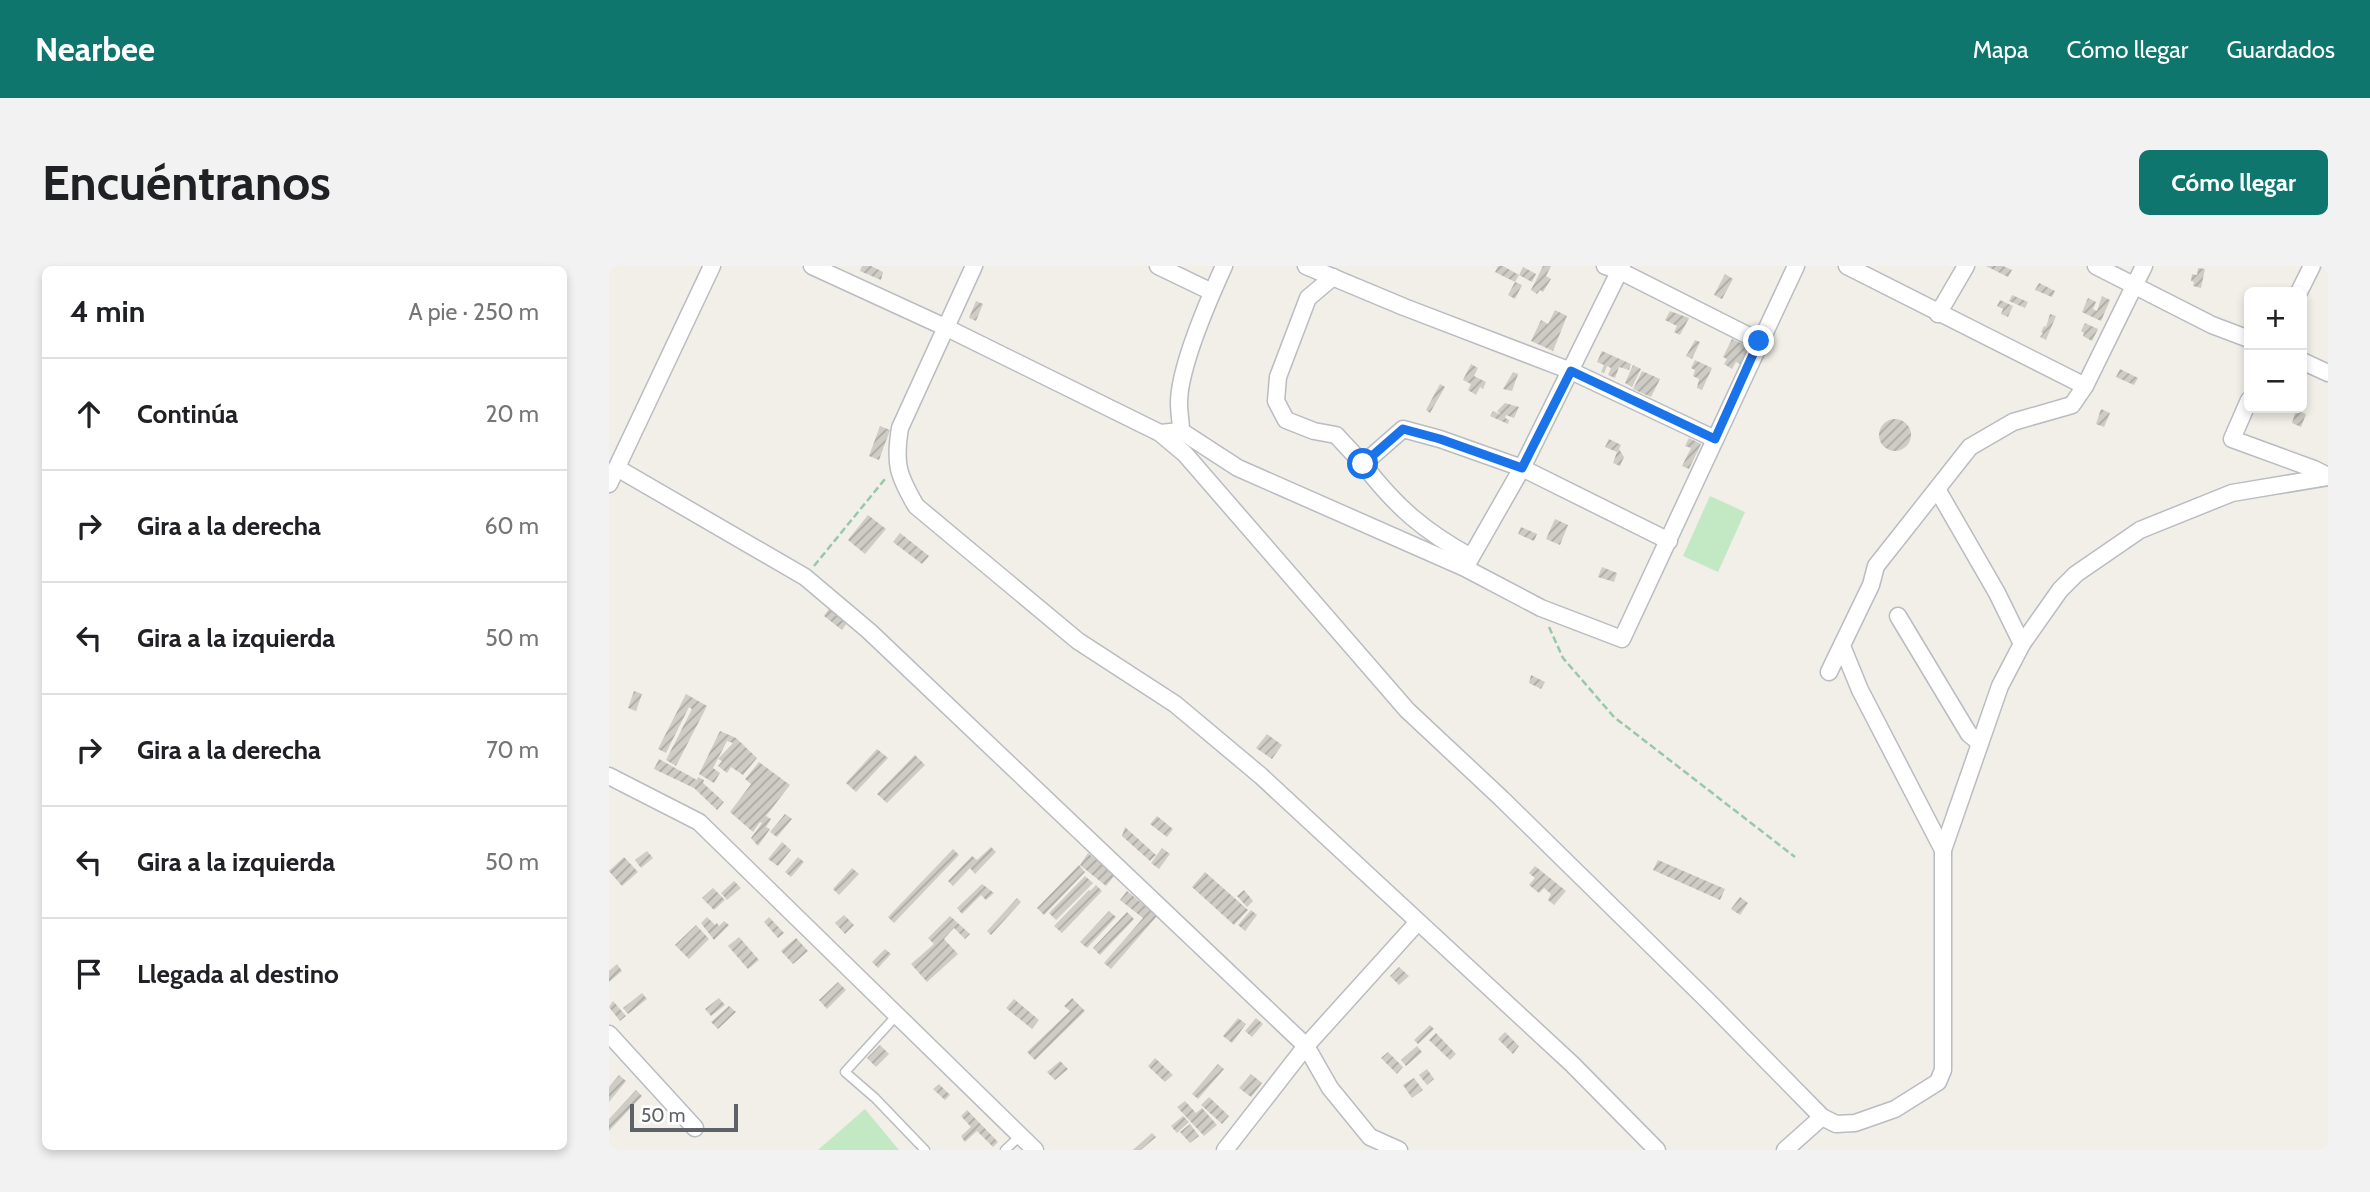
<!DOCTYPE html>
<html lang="es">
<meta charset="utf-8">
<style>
:root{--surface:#fff;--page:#f2f2f2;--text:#202124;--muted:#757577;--line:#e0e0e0;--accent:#0f766e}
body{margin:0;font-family:Cabin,sans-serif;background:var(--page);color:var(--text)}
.controls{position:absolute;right:21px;top:21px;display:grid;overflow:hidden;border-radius:10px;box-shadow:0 4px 10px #0003}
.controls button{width:63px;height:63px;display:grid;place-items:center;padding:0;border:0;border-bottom:2px solid var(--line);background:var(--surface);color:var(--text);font:35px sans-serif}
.scale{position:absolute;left:21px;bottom:18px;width:108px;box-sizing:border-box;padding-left:7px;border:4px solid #5e6268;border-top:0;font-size:19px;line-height:24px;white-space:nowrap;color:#5e6268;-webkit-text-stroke:5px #fff;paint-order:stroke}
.stop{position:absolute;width:21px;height:21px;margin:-16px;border:5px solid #1a73e8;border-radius:50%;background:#fff}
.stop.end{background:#1a73e8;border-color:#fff;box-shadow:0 2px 7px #0008}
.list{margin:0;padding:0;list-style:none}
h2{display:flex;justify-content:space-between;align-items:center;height:91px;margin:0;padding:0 28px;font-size:30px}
h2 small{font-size:23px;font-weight:400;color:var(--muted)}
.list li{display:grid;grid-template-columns:46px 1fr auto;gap:21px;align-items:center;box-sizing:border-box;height:112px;padding:0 28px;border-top:2px solid var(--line)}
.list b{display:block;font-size:26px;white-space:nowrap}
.list em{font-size:23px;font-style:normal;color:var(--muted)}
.icon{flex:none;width:38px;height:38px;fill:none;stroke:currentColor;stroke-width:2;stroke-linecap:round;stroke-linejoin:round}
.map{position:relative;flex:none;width:1719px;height:884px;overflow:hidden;border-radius:10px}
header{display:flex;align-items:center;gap:42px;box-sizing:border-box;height:98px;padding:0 35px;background:var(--accent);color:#fff}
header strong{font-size:33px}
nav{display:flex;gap:38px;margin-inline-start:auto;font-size:24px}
.intro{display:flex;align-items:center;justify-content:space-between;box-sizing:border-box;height:168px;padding:0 42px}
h1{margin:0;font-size:49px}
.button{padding:18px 32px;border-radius:10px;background:var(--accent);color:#fff;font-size:24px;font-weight:700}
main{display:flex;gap:42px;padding:0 42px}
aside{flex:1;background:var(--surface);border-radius:10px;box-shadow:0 4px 10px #0003}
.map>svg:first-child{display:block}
.park{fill:#c2e9c3}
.building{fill:url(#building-hatch)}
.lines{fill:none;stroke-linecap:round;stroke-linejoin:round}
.service-casing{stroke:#b9bcc1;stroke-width:11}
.minor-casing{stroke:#b9bcc1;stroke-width:19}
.path{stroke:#99c8a8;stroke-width:2.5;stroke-dasharray:7 3.5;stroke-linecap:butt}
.service{stroke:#fff;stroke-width:8}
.minor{stroke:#fff;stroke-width:16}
.route{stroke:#1a73e8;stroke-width:9}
</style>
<header>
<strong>Nearbee</strong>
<nav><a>Mapa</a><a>Cómo llegar</a><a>Guardados</a></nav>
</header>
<div class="intro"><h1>Encuéntranos</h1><a class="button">Cómo llegar</a></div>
<main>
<aside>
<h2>4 min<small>A pie · 250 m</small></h2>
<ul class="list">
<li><svg class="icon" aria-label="ahead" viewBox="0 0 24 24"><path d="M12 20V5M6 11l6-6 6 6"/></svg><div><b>Continúa</b></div><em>20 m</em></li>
<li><svg class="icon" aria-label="right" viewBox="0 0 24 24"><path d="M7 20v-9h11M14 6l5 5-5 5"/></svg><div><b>Gira a la derecha</b></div><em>60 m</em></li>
<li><svg class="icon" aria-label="left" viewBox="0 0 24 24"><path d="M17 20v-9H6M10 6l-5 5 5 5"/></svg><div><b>Gira a la izquierda</b></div><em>50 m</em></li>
<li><svg class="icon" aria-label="right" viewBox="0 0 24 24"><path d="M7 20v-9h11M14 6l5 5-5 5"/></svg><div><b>Gira a la derecha</b></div><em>70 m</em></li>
<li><svg class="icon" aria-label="left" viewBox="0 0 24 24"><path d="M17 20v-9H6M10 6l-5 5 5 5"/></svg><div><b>Gira a la izquierda</b></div><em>50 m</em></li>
<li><svg class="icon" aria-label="arrive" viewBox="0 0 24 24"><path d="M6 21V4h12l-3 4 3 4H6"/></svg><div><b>Llegada al destino</b></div></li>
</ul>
</aside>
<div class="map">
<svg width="1719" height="884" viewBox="0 0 1719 884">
<defs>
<pattern id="building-hatch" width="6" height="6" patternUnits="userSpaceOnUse" patternTransform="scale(1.75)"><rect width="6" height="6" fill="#ceccc5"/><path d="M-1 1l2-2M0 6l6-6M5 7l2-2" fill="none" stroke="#aaa9a4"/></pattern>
</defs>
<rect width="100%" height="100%" fill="#f1efe7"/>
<g class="park">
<polygon points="1101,230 1136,246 1109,306 1074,290"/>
<polygon points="256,843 290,884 209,884"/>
</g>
<g class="building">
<polygon points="253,0 262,0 274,6 272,14 251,5"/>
<polygon points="889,0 894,0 910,9 906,16 913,19 906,33 899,29 906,16 886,6"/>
<polygon points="934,0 942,0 937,10 942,13 934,26 931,24 928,28 922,24"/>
<polygon points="1377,0 1394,0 1403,4 1399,11"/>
<polygon points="914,1 927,8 923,16 910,9"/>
<polygon points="1589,2 1596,3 1592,22 1584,20 1585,16 1582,15 1583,8 1588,9"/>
<polygon points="1116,8 1124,13 1113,33 1105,29"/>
<polygon points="1430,17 1446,25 1443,31 1426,24"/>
<polygon points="1403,29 1419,36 1416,42 1400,35"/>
<polygon points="1493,30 1501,34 1492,55 1473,46 1479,32 1487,36 1484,43 1488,45"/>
<polygon points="1391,34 1404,40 1399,51 1392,48 1394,43 1388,40"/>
<polygon points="367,35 374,38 367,55 360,52"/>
<polygon points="946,44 958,50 944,85 922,75 932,54 939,58"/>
<polygon points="1061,45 1080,52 1071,69 1065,66 1068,60 1056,54"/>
<polygon points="1441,48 1447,50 1437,74 1431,71 1434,67 1432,66 1435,60 1437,61"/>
<polygon points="1476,57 1489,63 1483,75 1474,70 1475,67 1472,65"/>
<polygon points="1123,73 1140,81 1133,99 1127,96 1123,103 1115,98 1118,93 1114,91"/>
<polygon points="1086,74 1091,76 1083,93 1077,90"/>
<polygon points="993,85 1022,98 1020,104 1010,101 1006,112 999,109 1002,102 998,100 995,107 992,106 995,99 988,96"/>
<polygon points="1086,94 1103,102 1093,124 1088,122 1090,113 1084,110 1086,104 1082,102"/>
<polygon points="862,98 869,102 865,110 877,116 874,123 871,121 867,129 859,124 862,118 854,114"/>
<polygon points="1024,99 1032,103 1023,121 1016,117"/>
<polygon points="1511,103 1529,112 1525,119 1507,111"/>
<polygon points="1033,105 1051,113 1042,131 1024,123"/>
<polygon points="904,106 909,108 903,125 894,123"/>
<polygon points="831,118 836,121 821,147 817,144"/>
<polygon points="896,137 910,141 905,152 897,149 896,152 900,154 899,158 881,150 884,145 892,149 888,145"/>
<polygon points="1492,143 1501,147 1495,161 1487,158"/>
<polygon points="1687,144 1697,148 1692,161 1683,157"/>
<circle cx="1286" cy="169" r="16"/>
<polygon points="271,160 281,164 270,194 260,190"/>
<polygon points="1080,172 1092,178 1080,203 1073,200 1082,182 1076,180"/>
<polygon points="1000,173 1012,179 1010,183 1015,191 1011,200 1004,197 1008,186 996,181"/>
<polygon points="259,249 277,263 256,288 239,274"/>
<polygon points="946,253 959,259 951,279 937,273"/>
<polygon points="912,261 928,268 925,275 909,268"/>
<polygon points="291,267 320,290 313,298 284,276"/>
<polygon points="993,301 1008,307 1005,316 989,311"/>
<polygon points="220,343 238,357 233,364 215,350"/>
<polygon points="922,409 936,416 932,423 920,417"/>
<polygon points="25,425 33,428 27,445 19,442"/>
<polygon points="77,428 98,440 67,500 57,494 83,443 80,441 57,487 49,483"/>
<polygon points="111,465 127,472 148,492 134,509 122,501 118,507 109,500 113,495 109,493 124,477 118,475 104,502 111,507 105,517 90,508"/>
<polygon points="658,468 673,479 663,493 647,482"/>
<polygon points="268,483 279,492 247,526 237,517"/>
<polygon points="306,489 316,499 278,537 268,528"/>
<polygon points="50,493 88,514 89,511 95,514 94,517 115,536 108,544 85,522 45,503"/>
<polygon points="150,496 181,519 157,550 162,553 157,561 161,563 149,580 142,572 153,557 151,556 144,566 121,546 142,518 136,513"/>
<polygon points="176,548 183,553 168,571 161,566"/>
<polygon points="548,550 564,563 558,571 541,558"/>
<polygon points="516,561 547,589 541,595 513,570"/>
<polygon points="173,576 182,584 169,600 159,593"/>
<polygon points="382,581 387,586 366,608 361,602 344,620 339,615 363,590 368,594"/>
<polygon points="553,582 561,588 550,603 542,597"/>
<polygon points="344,583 350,589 285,657 279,651"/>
<polygon points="38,585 44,592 32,602 26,594"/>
<polygon points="479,587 506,609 497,620 471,599"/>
<polygon points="15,591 29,606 13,620 0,605"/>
<polygon points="189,591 195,596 182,611 176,606"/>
<polygon points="1049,594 1116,623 1111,634 1044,604"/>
<polygon points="470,599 476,606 435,649 428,642"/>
<polygon points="926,600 957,625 945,639 939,634 942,628 935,622 930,627 920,619 926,612 920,607"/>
<polygon points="243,602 250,608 230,629 224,623"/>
<polygon points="596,606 639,644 625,659 583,621"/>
<polygon points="476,610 484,617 447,654 440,647"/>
<polygon points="125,615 132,622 118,634 112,627"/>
<polygon points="373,618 385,627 377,634 372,629 353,648 348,642"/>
<polygon points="487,619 493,625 453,667 445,660 480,624 481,625"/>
<polygon points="104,622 116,634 105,644 93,632"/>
<polygon points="635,624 644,635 638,641 628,630"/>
<polygon points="518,625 548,650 502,703 495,697 534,652 511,634"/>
<polygon points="1131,631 1139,637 1131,649 1122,643"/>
<polygon points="408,632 412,636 382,669 378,665"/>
<polygon points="642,644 648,649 636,665 629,659"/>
<polygon points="500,645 507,651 478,682 471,676"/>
<polygon points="518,646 525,653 491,689 484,682"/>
<polygon points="235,649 245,659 236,668 226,657"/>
<polygon points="341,650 361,668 356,673 345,662 342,665 335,673 349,688 318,716 302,698 325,678 319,672"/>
<polygon points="98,651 106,659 108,657 110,660 115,655 120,659 105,674 92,657"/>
<polygon points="160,651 175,667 169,672 155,656"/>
<polygon points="87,659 100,673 80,693 66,679"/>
<polygon points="130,671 150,694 139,703 119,680"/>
<polygon points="187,672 199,685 184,698 172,685"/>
<polygon points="276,683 282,688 269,702 263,696"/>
<polygon points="8,698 13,705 0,716 0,705"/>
<polygon points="790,701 800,710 790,719 781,710"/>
<polygon points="229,716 237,724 218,743 210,734"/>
<polygon points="33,727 38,733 19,748 14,742"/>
<polygon points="110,732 116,739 102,750 96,743"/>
<polygon points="463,732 476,745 426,794 418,786 461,745 455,740"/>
<polygon points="405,733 430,754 423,763 397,742"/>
<polygon points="4,735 17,750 11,755 0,741"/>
<polygon points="120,740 127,746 109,763 102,756"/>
<polygon points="629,752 637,758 623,777 614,770"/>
<polygon points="647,752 654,758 643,771 636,765"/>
<polygon points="821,759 825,763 809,778 805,774"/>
<polygon points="896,766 910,780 904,788 889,773"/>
<polygon points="827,767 847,788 841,794 820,774"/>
<polygon points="271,779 280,788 267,801 258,792"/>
<polygon points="808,780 813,786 797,800 792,794"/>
<polygon points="779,786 794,801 788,808 772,792"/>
<polygon points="546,792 564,809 556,816 539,800"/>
<polygon points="451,795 459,803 446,814 438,806"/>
<polygon points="609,798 615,803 589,833 583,828"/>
<polygon points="818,803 825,813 818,819 810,809"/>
<polygon points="642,808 653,817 642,831 630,822"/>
<polygon points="10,809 17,815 0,836 0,821"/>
<polygon points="805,812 814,824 803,832 794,819"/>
<polygon points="330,818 341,829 336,834 324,823"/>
<polygon points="27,824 33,830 0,865 0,853"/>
<polygon points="600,831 620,850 613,858 592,839"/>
<polygon points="576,835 587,847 593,842 608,859 595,870 568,841"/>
<polygon points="358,844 389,876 384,881 368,865 356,876 352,870 362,861 352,850"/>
<polygon points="574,850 580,856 568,867 562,860"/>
<polygon points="581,858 590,870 581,877 571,866"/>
<polygon points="543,867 547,871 532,884 524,884"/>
</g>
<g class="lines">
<g class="service-casing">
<g id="service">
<polyline points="288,749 236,806 266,832 316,884"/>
<polyline points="396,884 411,870"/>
</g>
</g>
<g class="minor-casing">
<g id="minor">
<polyline points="203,0 338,62 551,167 576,188 798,444 892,532 1100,736 1213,851 1227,858 1246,857 1286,843 1329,816 1334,804 1334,584 1391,420 1413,378 1451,324 1467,308 1531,264 1623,227 1719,211"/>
<path d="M 365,0 L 291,162 C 285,198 289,209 307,240 L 469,375 L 566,438 L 652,510 L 963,798 L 1048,884"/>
<polyline points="549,0 603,26"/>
<polyline points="697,0 795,41 962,105 1106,173"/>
<polyline points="996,0 1011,5 1150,75"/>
<polyline points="1238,0 1476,120"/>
<polyline points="1487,0 1603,59 1640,73"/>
<polyline points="724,11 699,32 669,111 667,135 677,154 705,165 727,169 754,198"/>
<polyline points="1690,26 1703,0"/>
<polyline points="1329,48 1357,0"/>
<polyline points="1693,95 1719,107"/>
<polyline points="1640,134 1623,173 1705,203 1719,210"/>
<path d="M 572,165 C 572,156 570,147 570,137 C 570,101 600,33 615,0"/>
<polyline points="551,167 572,165 629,202 856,302 932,342 1013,373 1187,0"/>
<polyline points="8,202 196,311 260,365 697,780 721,822 761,871 790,884"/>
<polyline points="0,218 103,0"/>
<polyline points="1328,223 1388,327 1413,378"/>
<path d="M 862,291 C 815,265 787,241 754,198 L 794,163 L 831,173 L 913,202 L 1060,275"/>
<polyline points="857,300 913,202 1013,0"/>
<polyline points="1289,350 1360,468 1371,477"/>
<polyline points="1233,380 1251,424 1334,584"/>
<polyline points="1220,406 1262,319 1267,300 1361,181 1404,156 1463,139 1476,120 1535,0"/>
<polyline points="0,510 90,556 426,884"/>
<polyline points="0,768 86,862"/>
<polyline points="616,884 697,780 808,657"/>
<polyline points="1176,884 1213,851"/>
</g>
</g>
<g class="path">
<polyline points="205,300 276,213"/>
<polyline points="940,361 954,392 1005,451 1186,591"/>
</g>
<use href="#service" class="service"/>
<use href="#minor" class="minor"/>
</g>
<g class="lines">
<polyline class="route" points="754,198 794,163 831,173 913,202 962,105 1106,173 1150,75"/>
</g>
</svg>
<div class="controls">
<button>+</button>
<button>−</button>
</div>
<div class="scale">50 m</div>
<div class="stop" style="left:754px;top:198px"></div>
<div class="stop end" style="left:1150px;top:75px"></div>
</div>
</main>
